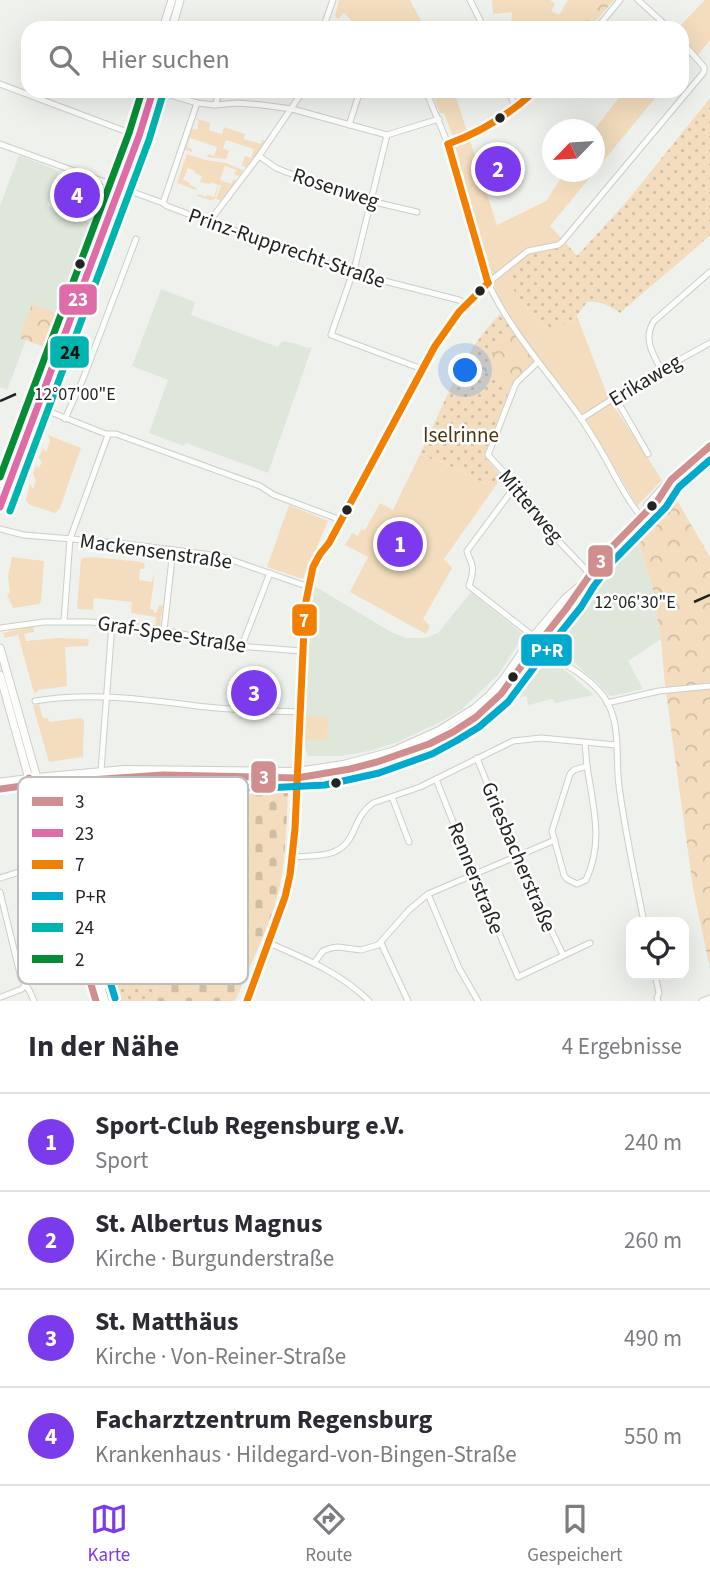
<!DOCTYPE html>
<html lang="de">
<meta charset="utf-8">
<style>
:root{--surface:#fff;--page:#f2f2f3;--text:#2b2b33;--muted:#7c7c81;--line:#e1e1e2;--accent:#7c3aed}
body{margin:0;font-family:"Source Sans 3",sans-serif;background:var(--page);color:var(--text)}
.controls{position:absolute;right:21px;bottom:21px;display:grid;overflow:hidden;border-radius:14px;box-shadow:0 7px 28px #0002}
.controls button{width:63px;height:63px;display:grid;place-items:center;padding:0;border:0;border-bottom:2px solid var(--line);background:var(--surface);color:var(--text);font:35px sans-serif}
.compass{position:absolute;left:542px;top:119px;width:63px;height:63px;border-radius:50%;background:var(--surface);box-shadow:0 7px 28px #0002;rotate:245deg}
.you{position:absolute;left:466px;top:371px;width:24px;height:24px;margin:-18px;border:5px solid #fff;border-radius:50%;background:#1a73e8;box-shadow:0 0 0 10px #1a73e833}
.badge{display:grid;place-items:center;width:46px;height:46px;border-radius:50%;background:var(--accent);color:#fff;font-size:23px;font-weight:700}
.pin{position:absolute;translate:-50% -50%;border:4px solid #fff;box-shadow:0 2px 7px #0006}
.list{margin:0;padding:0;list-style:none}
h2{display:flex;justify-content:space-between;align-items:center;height:91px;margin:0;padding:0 28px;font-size:30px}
h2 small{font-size:23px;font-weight:400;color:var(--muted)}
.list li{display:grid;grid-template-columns:46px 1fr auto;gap:21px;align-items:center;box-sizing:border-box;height:98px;padding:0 28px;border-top:2px solid var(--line)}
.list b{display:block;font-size:26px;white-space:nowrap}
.list p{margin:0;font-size:23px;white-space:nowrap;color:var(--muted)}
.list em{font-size:23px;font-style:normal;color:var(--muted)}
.icon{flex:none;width:38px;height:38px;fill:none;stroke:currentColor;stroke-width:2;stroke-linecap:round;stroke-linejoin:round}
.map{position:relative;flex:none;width:710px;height:1001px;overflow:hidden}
.search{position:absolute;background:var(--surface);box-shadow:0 7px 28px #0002;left:21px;right:21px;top:21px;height:77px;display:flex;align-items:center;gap:18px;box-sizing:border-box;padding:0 24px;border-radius:21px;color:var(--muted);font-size:26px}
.sheet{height:483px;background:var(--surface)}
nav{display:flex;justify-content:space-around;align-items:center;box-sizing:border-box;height:98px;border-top:2px solid var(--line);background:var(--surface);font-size:19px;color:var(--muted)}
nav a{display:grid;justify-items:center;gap:4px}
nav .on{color:var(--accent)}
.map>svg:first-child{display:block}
.built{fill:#dfe7db}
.grass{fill:#f3ddbe}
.cemetery{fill:url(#cemetery-stones)}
.park{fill:url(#park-crowns)}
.garden{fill:url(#garden-dots)}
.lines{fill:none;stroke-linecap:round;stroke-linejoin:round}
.minor-casing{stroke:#cbcec9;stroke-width:7}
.tertiary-casing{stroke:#cbcec9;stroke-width:8}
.secondary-casing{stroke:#cbcec9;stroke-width:9}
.minor{stroke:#fdfdfc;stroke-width:5}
.tertiary{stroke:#fdfdfc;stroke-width:6}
.secondary{stroke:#fdfdfc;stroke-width:7}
.bus-1-casing{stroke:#fff;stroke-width:12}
.bus-2-casing{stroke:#fff;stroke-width:12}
.bus-3-casing{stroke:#fff;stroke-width:12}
.bus-4-casing{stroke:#fff;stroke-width:12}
.bus-5-casing{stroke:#fff;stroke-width:12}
.bus-6-casing{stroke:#fff;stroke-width:12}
.bus-1{stroke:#d08f8e;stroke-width:7}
.bus-2{stroke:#df6ca7;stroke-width:7}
.bus-3{stroke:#f27f00;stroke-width:7}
.bus-4{stroke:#00a9ce;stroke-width:7}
.bus-5{stroke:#00b5ae;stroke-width:7}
.bus-6{stroke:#048d35;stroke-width:7}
.ticks{fill:none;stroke:#212420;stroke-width:2.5}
.bus-dot{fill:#212420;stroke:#fff;stroke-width:2.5}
.labels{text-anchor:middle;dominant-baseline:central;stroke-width:5;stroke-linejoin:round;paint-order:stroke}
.street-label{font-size:21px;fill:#212420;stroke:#fff}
.park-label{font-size:21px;fill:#513511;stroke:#fff}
.key{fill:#fff;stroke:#bcbdbc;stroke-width:2}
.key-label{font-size:19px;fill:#212420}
.ticks-label{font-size:18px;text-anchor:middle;fill:#212420;stroke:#fff;stroke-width:5;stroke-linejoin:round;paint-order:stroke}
.line-badge{stroke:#fff;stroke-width:2.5}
.badge-label{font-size:19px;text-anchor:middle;font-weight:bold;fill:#fff}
.pale-badge-label{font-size:19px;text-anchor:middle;font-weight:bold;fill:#111}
</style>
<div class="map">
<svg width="710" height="1001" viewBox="0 0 710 1001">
<defs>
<pattern id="cemetery-stones" width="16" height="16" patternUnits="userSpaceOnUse" patternTransform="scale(1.75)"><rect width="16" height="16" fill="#f3ddbe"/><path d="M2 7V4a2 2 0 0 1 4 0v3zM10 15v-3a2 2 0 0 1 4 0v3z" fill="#d0bea3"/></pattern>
<pattern id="park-crowns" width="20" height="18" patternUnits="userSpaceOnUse" patternTransform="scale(1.75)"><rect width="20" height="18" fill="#f3ddbe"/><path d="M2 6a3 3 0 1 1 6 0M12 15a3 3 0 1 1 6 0" fill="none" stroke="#d0bea3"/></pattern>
<pattern id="garden-dots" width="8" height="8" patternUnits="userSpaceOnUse" patternTransform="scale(1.75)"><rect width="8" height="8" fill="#f3ddbe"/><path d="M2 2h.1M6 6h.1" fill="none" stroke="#d0bea3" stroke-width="1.8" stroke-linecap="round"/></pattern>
</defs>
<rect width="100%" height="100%" fill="#eff2ec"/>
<g class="built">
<polygon points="19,155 59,171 47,206 91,224 45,347 26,340 7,390 0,387 0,206"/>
<polygon points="161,289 195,302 191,315 278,347 280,343 284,341 294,343 308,348 312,347 268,473 186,443 184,446 149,433 168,380 132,366"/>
<polygon points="635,531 652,585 661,639 628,661 643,689 612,696 608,695 599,684 571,660 554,638 556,633 576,613 607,562"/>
<polygon points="311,584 393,633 406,638 426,638 438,633 471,592 524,635 498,675 461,710 442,721 398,742 369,751 341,756 308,756 302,739 308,602"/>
<polygon points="540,656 558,664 594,695 555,703 553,699 528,705 527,696 503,700 515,688"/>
</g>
<g class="grass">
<polygon points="339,0 410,0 425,28 398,28 397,26 393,28 359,28 344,13 338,19 335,16"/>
<polygon points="492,0 550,0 555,4 551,11 559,15 568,0 614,0 589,28 585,28 579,21 573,28 511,28 512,12 493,14"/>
<polygon points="705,0 710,0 710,40 697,56 693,53 682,66 682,28 678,28"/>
<polygon points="431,91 454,91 497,225 546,201 565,172 594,172 594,130 624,91 661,91 550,226 565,242 559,248 531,254 513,289 541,329 570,322 577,316 608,397 662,480 637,506 588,422 526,340 497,295 453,150 453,137 444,113 440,113"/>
<polygon points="194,118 210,123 209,130 222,134 224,127 245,134 244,139 261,144 262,140 265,141 265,144 246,167 242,166 245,156 251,158 254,149 226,140 223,148 229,151 226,159 207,157 208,154 214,156 217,147 190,138 187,147 192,149 192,152 184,149 191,128 197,130 199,121"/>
<polygon points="187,154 205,160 226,163 243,170 240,176 234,175 236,170 225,166 220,180 231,184 234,179 237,181 222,201 216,199 221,186 219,184 215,199 210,200 197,196 198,194 206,197 207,195 214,197 218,185 211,182 210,184 200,182 202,176 195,173 195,171 188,168 183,180 190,183 190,185 197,188 196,190 177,183"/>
<polygon points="48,435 81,448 60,508 55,513 30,505 26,500 30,484 33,489 36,480 33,474 36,465 39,468 42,462 39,458 43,448 46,452 50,441"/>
<polygon points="420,454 436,461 437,460 494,488 444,559 452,568 423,619 430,626 426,634 350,592 368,557 345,545 352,533 358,536 361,529 365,530 380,503 393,510"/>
<polygon points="289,505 328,521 303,579 267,567"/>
<polygon points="12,557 44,561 41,601 39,604 13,608 7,594 10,593 8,575"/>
<polygon points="92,557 142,562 145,564 144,569 140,569 139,580 152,582 155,571 150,609 154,610 154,613 156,613 159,605 163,606 160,626 155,626 156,617 131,613 132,602 94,598 93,610 77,609 81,559 83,558"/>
<polygon points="33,626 34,632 24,634 26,641 58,638 89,639 88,646 65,647 67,686 38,690 38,692 34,693 18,635 5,638 3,633"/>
<polygon points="39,704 43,718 48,718 49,722 80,718 84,720 83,757 49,762 33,706"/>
<polygon points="305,716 328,717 327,741 304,740"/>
</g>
<path class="cemetery" d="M 181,781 L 285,786 L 288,793 C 286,832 286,873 273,911 C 262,941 248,971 235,1001 L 154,1001 Z"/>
<g class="park">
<polygon points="576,0 614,0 592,25 581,17 575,2"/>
<polygon points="32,304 57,313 45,347 19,338"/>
<polygon points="512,330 534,361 515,379 511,386 481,369"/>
<polygon points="671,490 710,557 710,969 693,888 665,685 661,639 652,585 635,531"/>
</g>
<g class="garden">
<path d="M 710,98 L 710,235 C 681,262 649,287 620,313 C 610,306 600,301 587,302 C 571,325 568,325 541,329 L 513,289 L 507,274 L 531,254 L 559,248 L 565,242 L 577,256 L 628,200 Z"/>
<path d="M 500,314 L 512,330 L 481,369 L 511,386 L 484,456 L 502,477 L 494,488 L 438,460 L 436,461 L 420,454 C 443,407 463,350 500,314 Z"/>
<polygon points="163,804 178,806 154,1001 115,1001 110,990 117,984 128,951 152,838"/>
</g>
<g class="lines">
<g class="minor-casing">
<g id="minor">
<polyline points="470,0 484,28"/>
<polyline points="638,0 669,28"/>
<polyline points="323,28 333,0"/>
<polyline points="597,28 620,0"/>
<polyline points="0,84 130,133"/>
<polyline points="157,91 197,103 215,105 237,103 262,105 292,109 387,135 439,119"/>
<path d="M 426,91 L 448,144 L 488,283 C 512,334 551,375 582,420 C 594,438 605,457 615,476 C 623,490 630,504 641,516"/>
<polyline points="509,91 515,107"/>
<polyline points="215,105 220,91"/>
<polyline points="349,125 360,91"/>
<polyline points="387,135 355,266 331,335 422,369"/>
<polyline points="0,144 163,203 167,206 188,214 353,273 459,300 465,304"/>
<path d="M 448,144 C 482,133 509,116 535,91"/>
<polyline points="259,156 276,168 286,172 366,200 417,212"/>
<polyline points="163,203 197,103"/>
<polyline points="209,222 259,156 303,91"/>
<polyline points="538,362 517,382 514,388 488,455 521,491 551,533 590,574"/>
<path d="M 661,369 C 652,353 643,338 654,321 L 710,272"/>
<polyline points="615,397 648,454"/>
<polyline points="30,404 106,434 116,434 260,486 274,495 341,520"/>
<polyline points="65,419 83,379 136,239"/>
<polyline points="581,419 639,382 710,343"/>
<path d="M 516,485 L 467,551 C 468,557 471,560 472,565 C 474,572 471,579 469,586 L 533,636 C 545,641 558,651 565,663"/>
<polyline points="0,529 24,535 119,543 220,556 309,587"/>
<polyline points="64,621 70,539 108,435"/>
<polyline points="0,628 44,622 91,622 164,630 238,646 302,651"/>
<polyline points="164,630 173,550"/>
<path d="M 536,641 L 537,645 C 545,650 551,656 559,661 C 574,669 593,682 604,697 C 622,722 615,757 619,786 C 625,832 635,877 644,922"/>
<polyline points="243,646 244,640 270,573"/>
<path d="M 35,701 C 89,692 143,699 197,706 C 231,710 265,711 300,712"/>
<polyline points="607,703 659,691 710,686"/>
<polyline points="585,743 587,766"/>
<polyline points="477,758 516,856 563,955"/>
<path d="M 587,766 C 593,806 604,842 586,880 L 577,884 L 567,879 L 564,875 L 552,831 L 570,774 L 574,770 Z"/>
<polyline points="101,771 112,624"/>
<polyline points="436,779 474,875 518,977 590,943"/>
<polyline points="392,797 409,842"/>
<path d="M 293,857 C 319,855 343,859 354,830 C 359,819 362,811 373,803 L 420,787 L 513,741 L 541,738 L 616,745"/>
<polyline points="0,878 54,861"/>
<polyline points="0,892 21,978 29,990 34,1001"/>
<polyline points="428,894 459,968 478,1001"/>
<path d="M 269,943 C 304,958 341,973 369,1001"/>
<polyline points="381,943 408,1001"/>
<polyline points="314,963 323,951 331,948 338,947 361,950 378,945 409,910 428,894 555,840"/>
<polyline points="655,975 659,993 657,998 658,1001"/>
<polyline points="101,988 113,983 128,940 133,920 149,838 161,798 163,775"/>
<polyline points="1,997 22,989 30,978 84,962"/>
<polyline points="247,1001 285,897 290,875 295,829 302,651 305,606 313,567 320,554 329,543 432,350 443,332 465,304 484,286 528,251 558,245 562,242 704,72 704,67 682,42"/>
<polyline points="702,1001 710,998"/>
</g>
</g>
<g class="tertiary-casing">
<g id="tertiary">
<polyline points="647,505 666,484 710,446"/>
<polyline points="37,777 124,769 297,771 343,764 392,751 439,730 474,708 489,695 503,679 533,636 565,598 579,586"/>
<polyline points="39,784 163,775 297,778 345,771 372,764 419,748 444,736 478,715 507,688 541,639 572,602 590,574 618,542 648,510 669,486 671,480"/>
</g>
</g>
<g class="secondary-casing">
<g id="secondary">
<polyline points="163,28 172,0"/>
<polyline points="172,28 180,0"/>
<polyline points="0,484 82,267 144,91"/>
<polyline points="0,507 139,136 153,91"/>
<polyline points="0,648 41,792 105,1001"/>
<polyline points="0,675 33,793 96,1001"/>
<polyline points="0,782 33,778"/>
<polyline points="0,789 35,784"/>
</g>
</g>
<use href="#minor" class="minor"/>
<use href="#tertiary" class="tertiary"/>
<use href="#secondary" class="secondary"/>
<g class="bus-1-casing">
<g id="bus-1">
<polyline points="29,778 96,1001"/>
<polyline points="0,789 44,783 163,775 297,778 350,769 377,762 429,744 453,732 476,717 501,694 531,653 566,609 592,572 611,548 658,500 671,480 710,446"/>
</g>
</g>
<g class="bus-2-casing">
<polyline id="bus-2" points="0,507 139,136 153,91"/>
</g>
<g class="bus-3-casing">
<g id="bus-3">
<polyline points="448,144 488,283"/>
<path d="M 448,144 C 481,132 509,115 535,91"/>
<polyline points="247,1001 285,897 290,875 295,829 305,606 313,567 320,554 329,543 435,346 459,312 488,283"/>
</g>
</g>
<g class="bus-4-casing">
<polyline id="bus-4" points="115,998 53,793 150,786 265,788 325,785 379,773 432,754 456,741 479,727 508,702 553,642 581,607 594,586 612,562 666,507 679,487 710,460"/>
</g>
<g class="bus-5-casing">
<polyline id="bus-5" points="10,511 149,140 163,94"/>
</g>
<g class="bus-6-casing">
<polyline id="bus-6" points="0,477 129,133 142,91"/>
</g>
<use href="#bus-1" class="bus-1"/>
<use href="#bus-2" class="bus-2"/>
<use href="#bus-3" class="bus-3"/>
<use href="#bus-4" class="bus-4"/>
<use href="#bus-5" class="bus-5"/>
<use href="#bus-6" class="bus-6"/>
</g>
<path class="ticks" d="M 0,401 L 16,394M 694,602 L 710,595"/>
<g class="bus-dot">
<circle cx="500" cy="118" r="6"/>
<circle cx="80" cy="264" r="6"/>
<circle cx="480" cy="291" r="6"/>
<circle cx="652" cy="506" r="6"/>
<circle cx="347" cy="510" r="6"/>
<circle cx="513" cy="677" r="6"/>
<circle cx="336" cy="783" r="6"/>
</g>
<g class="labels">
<g class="street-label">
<text transform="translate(336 188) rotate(18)">Rosenweg</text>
<text transform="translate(287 248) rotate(19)">Prinz-Rupprecht-Straße</text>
<text transform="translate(645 380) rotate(-31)">Erikaweg</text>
<text transform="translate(531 506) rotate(50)">Mitterweg</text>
<text transform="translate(156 551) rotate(8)">Mackensenstraße</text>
<text transform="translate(172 634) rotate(9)">Graf-Spee-Straße</text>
<text transform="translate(519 857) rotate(67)">Griesbacherstraße</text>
<text transform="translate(476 878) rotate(68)">Rennerstraße</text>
</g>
<g class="park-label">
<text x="461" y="435">Iselrinne</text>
</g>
</g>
<rect x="18" y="777" width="230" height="207" rx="10" class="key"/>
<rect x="32" y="797" width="31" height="9" fill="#d08f8e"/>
<rect x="32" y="829" width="31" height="8" fill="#df6ca7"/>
<rect x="32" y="860" width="31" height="9" fill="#f27f00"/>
<rect x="32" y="892" width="31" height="8" fill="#00a9ce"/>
<rect x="32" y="923" width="31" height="9" fill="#00b5ae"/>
<rect x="32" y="955" width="31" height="8" fill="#048d35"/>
<g class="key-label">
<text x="75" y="808">3</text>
<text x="75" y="840">23</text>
<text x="75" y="871">7</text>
<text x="75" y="903">P+R</text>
<text x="75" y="934">24</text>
<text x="75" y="966">2</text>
</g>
<g class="ticks-label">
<text x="75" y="400">12°07'00"E</text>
<text x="635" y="608">12°06'30"E</text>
</g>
<g class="line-badge">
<rect x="58" y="283" width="40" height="33" rx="7" fill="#df6ca7"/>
<rect x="49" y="335" width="41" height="34" rx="7" fill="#00b5ae"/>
<rect x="587" y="544" width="27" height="34" rx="7" fill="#d08f8e"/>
<rect x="291" y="603" width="27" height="34" rx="7" fill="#f27f00"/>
<rect x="520" y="633" width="53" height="34" rx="7" fill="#00a9ce"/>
<rect x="250" y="760" width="27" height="34" rx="7" fill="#d08f8e"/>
</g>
<g class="badge-label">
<text x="78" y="306">23</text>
<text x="601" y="568">3</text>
<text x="304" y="627">7</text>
<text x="547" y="657">P+R</text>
<text x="264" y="784">3</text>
</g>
<g class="pale-badge-label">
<text x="70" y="359">24</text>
</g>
</svg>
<div class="controls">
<button><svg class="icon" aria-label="locate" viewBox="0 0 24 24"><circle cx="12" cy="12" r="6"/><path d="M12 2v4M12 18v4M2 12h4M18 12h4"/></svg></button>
</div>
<svg class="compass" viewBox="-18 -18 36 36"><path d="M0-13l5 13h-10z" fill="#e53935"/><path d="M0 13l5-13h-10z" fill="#7c7c81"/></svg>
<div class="you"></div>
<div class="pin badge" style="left:400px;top:544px">1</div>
<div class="pin badge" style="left:498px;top:169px">2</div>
<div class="pin badge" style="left:254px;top:693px">3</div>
<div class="pin badge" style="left:77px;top:195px">4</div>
<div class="search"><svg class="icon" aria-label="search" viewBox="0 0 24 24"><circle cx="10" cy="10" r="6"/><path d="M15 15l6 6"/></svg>Hier suchen</div>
</div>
<section class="sheet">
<h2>In der Nähe<small>4 Ergebnisse</small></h2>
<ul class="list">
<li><span class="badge">1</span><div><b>Sport-Club Regensburg e.V.</b><p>Sport</p></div><em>240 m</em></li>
<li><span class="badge">2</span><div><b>St. Albertus Magnus</b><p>Kirche · Burgunderstraße</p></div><em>260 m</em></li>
<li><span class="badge">3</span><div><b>St. Matthäus</b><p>Kirche · Von-Reiner-Straße</p></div><em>490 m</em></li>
<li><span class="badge">4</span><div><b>Facharztzentrum Regensburg</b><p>Krankenhaus · Hildegard-von-Bingen-Straße</p></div><em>550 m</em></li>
</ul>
</section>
<nav>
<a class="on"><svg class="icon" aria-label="map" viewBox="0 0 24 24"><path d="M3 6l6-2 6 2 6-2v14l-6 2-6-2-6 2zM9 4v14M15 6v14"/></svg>Karte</a>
<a><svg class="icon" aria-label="directions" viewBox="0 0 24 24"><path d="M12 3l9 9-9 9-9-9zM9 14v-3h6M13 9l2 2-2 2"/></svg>Route</a>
<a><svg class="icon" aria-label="saved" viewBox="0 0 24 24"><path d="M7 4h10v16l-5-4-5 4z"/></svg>Gespeichert</a>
</nav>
